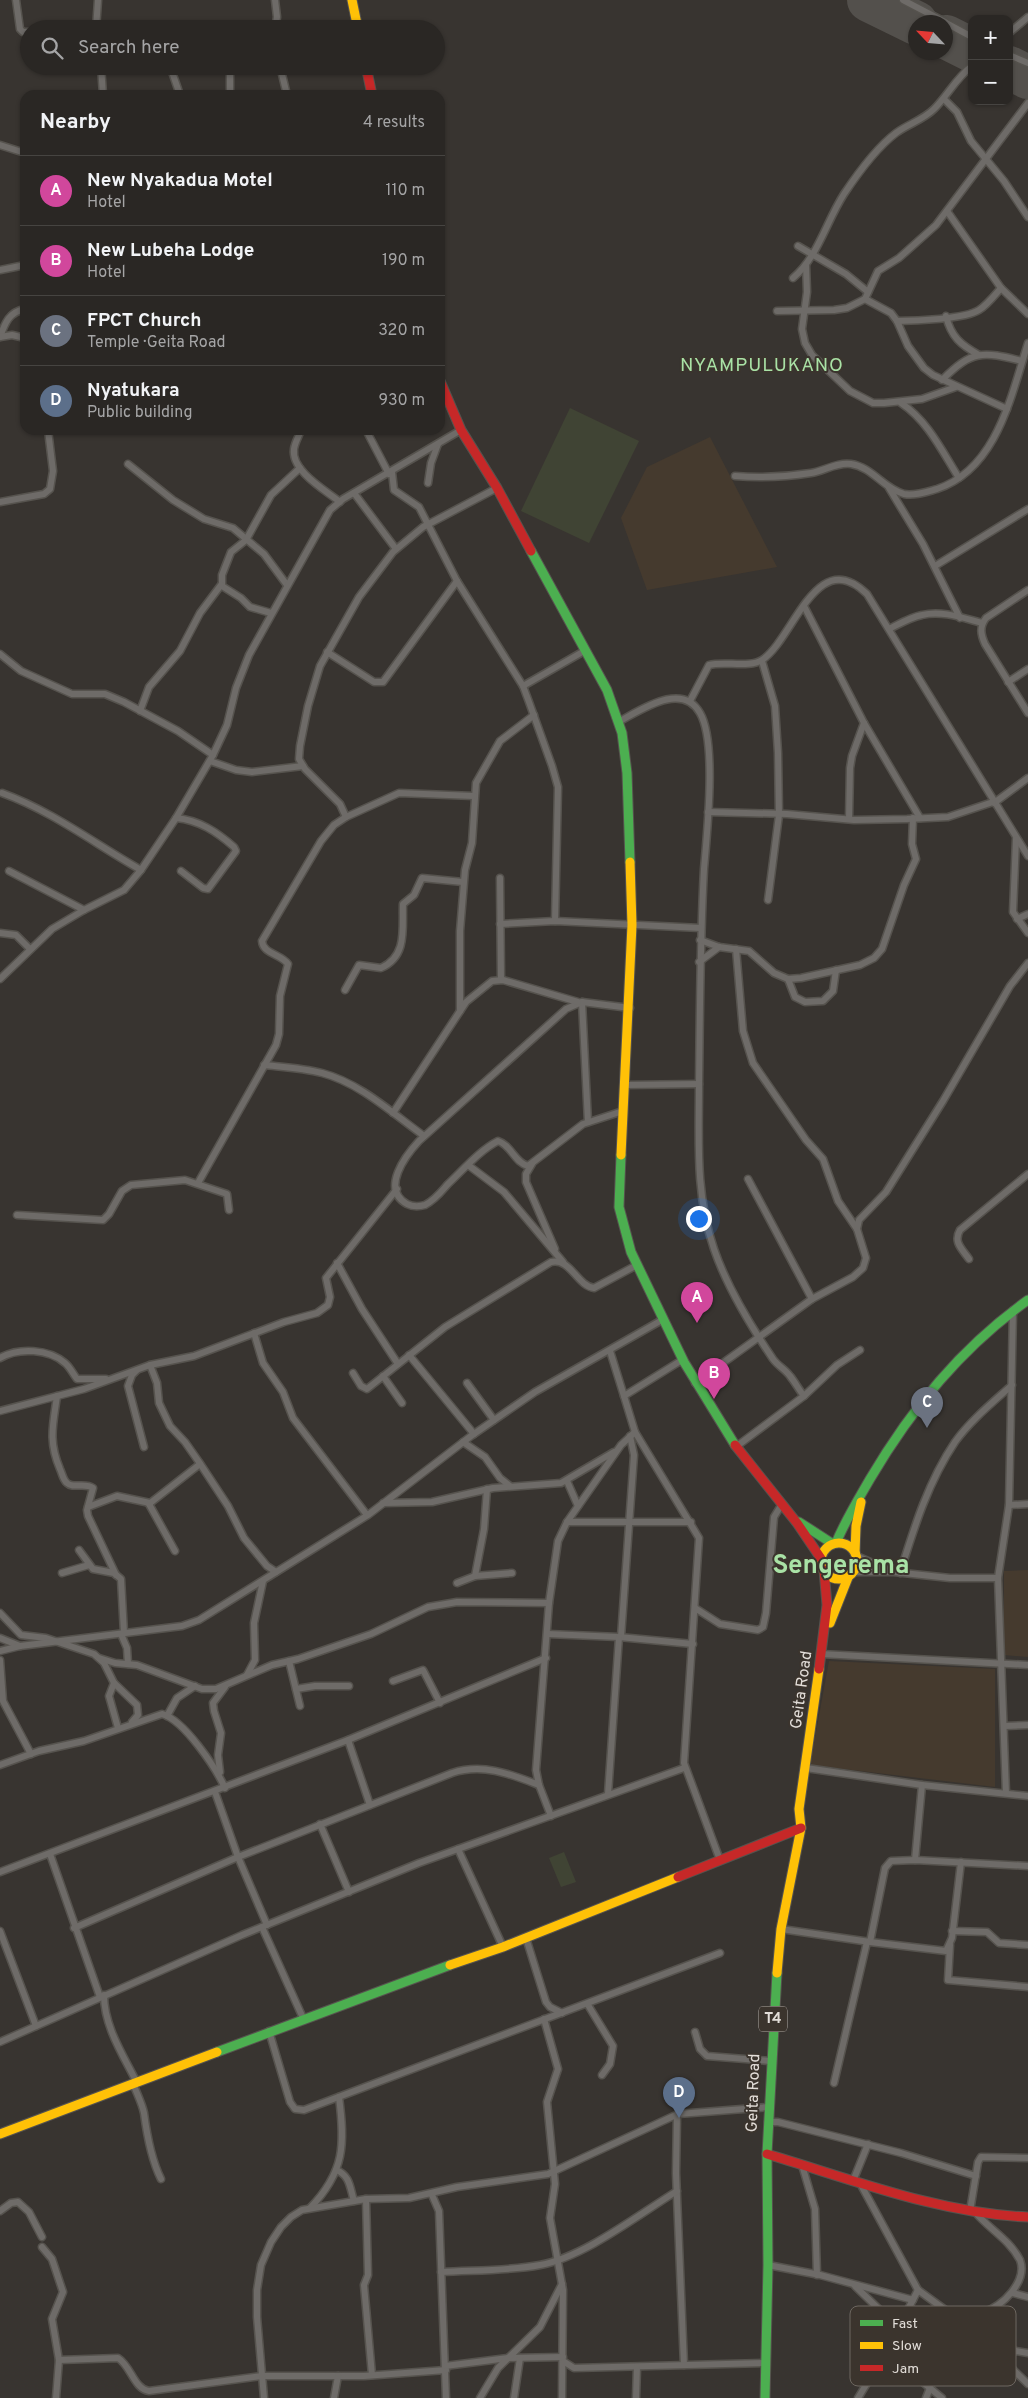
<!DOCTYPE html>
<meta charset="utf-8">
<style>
:root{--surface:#2a2724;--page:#363331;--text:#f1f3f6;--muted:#a5a5a6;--line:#464441;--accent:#a6a29d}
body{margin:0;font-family:Overpass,sans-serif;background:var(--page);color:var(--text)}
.controls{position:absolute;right:15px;top:15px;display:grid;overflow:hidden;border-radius:10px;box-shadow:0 1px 4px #0004}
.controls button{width:45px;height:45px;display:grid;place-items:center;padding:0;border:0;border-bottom:1px solid var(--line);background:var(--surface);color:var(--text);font:25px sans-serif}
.compass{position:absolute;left:908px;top:15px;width:45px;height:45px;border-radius:50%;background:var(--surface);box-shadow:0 1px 4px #0004;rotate:296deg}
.you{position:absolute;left:698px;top:1218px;width:18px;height:18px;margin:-12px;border:4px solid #fff;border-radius:50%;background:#1a73e8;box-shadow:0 0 0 8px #1a73e833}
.badge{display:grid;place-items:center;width:32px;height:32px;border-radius:50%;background:var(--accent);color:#fff;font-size:16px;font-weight:700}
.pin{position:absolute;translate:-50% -41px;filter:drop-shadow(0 1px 2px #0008)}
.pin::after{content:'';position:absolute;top:26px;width:18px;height:15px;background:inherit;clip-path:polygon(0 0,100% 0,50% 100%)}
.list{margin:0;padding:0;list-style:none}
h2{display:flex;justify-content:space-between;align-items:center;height:65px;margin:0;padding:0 20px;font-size:21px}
h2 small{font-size:16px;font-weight:400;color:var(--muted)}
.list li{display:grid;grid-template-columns:32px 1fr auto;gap:15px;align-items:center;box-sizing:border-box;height:70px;padding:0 20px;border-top:1px solid var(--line)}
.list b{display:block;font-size:19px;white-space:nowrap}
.list p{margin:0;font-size:16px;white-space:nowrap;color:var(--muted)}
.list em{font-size:16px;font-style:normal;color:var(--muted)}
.icon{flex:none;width:28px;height:28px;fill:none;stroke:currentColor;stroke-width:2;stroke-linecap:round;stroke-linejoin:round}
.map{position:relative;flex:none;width:1028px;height:2398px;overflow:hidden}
.search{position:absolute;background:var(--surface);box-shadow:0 1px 4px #0004;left:20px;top:20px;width:425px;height:55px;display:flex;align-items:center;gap:12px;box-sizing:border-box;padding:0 18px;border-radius:28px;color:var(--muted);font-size:19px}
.panel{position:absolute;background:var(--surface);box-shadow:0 1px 4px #0004;left:20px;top:90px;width:425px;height:345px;border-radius:15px}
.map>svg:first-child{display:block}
.built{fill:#453a2e}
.green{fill:#404434}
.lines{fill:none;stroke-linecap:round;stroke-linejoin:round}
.runway{stroke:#53504c;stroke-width:44}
.street-casing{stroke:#56534e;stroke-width:9}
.fast-casing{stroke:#56534e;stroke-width:11}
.slow-casing{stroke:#56534e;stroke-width:11}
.jam-casing{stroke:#56534e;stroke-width:11}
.street{stroke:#6e6b68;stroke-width:6}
.fast{stroke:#4caf50;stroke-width:9}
.slow{stroke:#ffc107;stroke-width:9}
.jam{stroke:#c62828;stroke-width:9}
.labels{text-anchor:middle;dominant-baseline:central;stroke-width:4;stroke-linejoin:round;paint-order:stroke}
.shield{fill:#3b342d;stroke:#b0aaa5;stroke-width:1}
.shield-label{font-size:15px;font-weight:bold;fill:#e2ddd8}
.street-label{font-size:16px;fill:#e2ddd8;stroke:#3b342d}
.quarter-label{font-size:19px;letter-spacing:1px;fill:#a9e2a6;stroke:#3b342d}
.town-label{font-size:26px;font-weight:bold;fill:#a9e2a6;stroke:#3b342d}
.key{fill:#3b342d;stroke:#6d6760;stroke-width:1}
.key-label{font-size:14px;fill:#e2ddd8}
</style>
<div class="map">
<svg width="1028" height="2398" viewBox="0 0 1028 2398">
<rect width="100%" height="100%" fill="#383430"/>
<g class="built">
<polygon points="846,0 877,0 924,22 916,22 915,34"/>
<polygon points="946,33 972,46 972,61 946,48"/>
<polygon points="1009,64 1028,73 1028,89 1009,79"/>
<polygon points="710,437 777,567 647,590 621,518 647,467"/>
<polygon points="1028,1570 1028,1657 1004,1655 1004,1571"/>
<polygon points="829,1661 995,1669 995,1787 810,1765"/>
</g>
<g class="green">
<polygon points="570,408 639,441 589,543 521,511"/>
<polygon points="564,1852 576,1882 561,1887 549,1858"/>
</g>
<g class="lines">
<g class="runway">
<polyline points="869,0 916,23"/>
<polyline points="946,37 972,50"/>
<polyline points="1009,68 1028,77"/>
</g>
<g class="street-casing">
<g id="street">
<polyline points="16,0 20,29 23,32 29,32"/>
<polyline points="903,0 945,22"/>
<polyline points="946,23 972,37"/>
<polyline points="96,29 98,0"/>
<polyline points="275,29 277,17 275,0"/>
<polyline points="1009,33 1028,17"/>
<polyline points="1009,55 1028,63"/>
<polyline points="101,66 103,95"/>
<polyline points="170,66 180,95"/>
<polyline points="280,66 287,95"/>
<polyline points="230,95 230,66"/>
<polyline points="944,99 957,112 971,141 1004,181 1028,217"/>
<polyline points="0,145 25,153"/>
<polyline points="947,211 1001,288 1028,314"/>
<polyline points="798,246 846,274 868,292"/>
<polyline points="806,265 807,292 802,329 805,343 812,355 850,391 873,403 884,403 922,399 956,387"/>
<polyline points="0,270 25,265"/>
<path d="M 793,278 C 818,257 826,222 844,194 C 858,173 876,148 896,133 C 908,124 923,120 934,109 C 948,95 956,78 972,66"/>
<polyline points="865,299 891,313 897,321 908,346 924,368 933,375 1007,409"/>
<polyline points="777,311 834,310 847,308 865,299 878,271 899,258 936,225 1028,103"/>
<path d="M 946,316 C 951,337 961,345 979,355"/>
<path d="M 897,321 C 915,321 965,319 979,310 C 987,305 994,296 1001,288"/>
<path d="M 0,337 C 5,323 9,312 25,309"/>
<polyline points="0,337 12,335 25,338"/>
<path d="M 942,380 C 972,350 982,351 1022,361"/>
<path d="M 901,403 C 928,421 942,451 959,478"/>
<path d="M 301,430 C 299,436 295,442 294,449 C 291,471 325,490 340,502"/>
<polyline points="322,430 323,430"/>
<polyline points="366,430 389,474"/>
<polyline points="128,464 173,500 204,519 233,528 264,554 287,585"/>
<polyline points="392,472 394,490 419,507 457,581 523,686 529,702 552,766 558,787 555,921"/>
<path d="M 735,476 C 761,478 785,477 811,473 C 824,471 837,462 851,464 C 872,467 884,489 904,494 C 915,496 926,492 937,489 C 997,469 1011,396 1028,343"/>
<polyline points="428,483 431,463 438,444"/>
<polyline points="889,488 923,544 960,618"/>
<polyline points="354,493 396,549"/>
<polyline points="0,502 44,494 50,489 53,471 48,430"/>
<polyline points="935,566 1028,509"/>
<path d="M 1028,590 L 986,618 C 979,627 981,635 985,644 L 1028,713"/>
<polyline points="804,606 864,723 920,818"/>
<polyline points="271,613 250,607 241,598 222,586 222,575 231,552 246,540 271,495 300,468"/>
<path d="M 889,629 C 899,624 911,617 922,615 C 942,610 963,618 982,623"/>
<polyline points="327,652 374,682 383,682 457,581"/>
<polyline points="0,654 21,671 72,694 105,694 124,702 178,731 213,755"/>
<polyline points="762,661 775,706 778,753 779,815 768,900"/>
<polyline points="1008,682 1028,669"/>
<polyline points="523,686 586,650"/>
<path d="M 690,701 L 709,665 C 724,661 750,668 762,660 C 794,639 816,544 867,594 L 1028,856"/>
<polyline points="140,711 149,687 180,651 200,613 221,585"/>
<path d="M 618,722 C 641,710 682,681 700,713 C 717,742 707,833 704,869 C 700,941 700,1012 699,1084 C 699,1140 695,1194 714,1249 C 727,1287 750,1325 773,1359 C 778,1366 785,1369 790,1376 C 795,1382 799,1390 804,1396"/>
<polyline points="210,761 236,770 252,772 303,766"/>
<path d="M 2,793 C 52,811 95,844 141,870"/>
<polyline points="994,803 1028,778"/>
<polyline points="708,812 787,814 854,820 907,819 948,817 993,802"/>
<polyline points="346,817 340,804 305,769 299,759 300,746 308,706 320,666 359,597 393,552 423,527 497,488"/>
<path d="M 176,818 C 199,820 217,832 234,847 L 236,851 L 208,889 L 203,888 L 181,871"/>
<polyline points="849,819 850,768 852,756 864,723"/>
<polyline points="1016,839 1013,912 1028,933"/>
<polyline points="9,871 84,910"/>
<polyline points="500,878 501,979"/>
<polyline points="1017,919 1028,914"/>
<polyline points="500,924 555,921 701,928"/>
<polyline points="0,933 16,935 30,949"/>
<polyline points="700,940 719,947 749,951 774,973 788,979 801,978 860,965 874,958 882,949 904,885 916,859 912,844 913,818"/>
<polyline points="736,949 743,1031 753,1063 806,1140 823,1159 838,1201 857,1229"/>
<polyline points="699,962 719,947"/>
<polyline points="0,979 52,929 84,910 124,890 141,870 176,818 213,755 227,725 236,688 249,655 330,510 343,499 461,430"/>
<polyline points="788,979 795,997 805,1002 823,1001 833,991 836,970"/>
<path d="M 345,990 L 359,965 L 381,968 C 408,956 402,928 403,904 L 414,895 L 422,878 L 463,882"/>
<polyline points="582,1002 588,1122"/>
<polyline points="460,1011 460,931 465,870 472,843 476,783 500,741 534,715"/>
<path d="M 264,1065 C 283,1067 303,1068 322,1073 C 360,1083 392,1113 424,1136"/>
<polyline points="625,1085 699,1084"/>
<path d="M 623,1111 L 583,1124 L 528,1166 C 515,1163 511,1145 498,1141 C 480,1150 463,1170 448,1184 C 441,1192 435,1200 425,1205 C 418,1207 413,1207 407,1204 C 380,1189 406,1155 419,1141 L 566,1009 L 582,1002 L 630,1008"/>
<polyline points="393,1113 466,1002 492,981 503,980 578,1002"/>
<polyline points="532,1164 526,1174 526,1182 555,1249"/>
<polyline points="468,1165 504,1192 563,1262"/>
<polyline points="748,1179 812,1299"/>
<path d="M 198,1183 L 276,1045 L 279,1034 L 280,996 L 288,964 C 281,954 263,954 262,941 L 321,841 L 334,825 L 346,817 L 399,793 L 474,796"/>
<polyline points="17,1215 103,1220 109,1214 122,1191 131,1185 185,1180 227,1194 229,1210"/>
<path d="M 969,1259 C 962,1249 953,1242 960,1230 L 1028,1174"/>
<polyline points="337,1263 362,1309 398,1364"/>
<polyline points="254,1333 263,1363 283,1392 293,1418 367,1515"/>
<polyline points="610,1351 624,1396"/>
<polyline points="409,1355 474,1434"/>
<path d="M 0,1358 C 19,1347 49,1349 65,1363 C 70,1367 73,1374 77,1379 L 106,1379"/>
<polyline points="682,1360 624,1396 635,1432 699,1538 684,1763 720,1860"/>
<polyline points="150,1365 157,1383 159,1403 170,1426 185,1442 199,1462 228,1506 244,1538 267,1566 276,1572"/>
<polyline points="136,1371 132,1375 128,1386 144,1447"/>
<path d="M 353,1373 L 361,1386 L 367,1389 L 445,1327 L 551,1262 C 570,1257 577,1286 594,1288 L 637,1265"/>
<polyline points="383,1376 402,1403"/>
<polyline points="467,1383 494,1420"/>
<polyline points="695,1383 812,1299 853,1277 863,1268 866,1258 857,1229 859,1220 886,1192 943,1101 1010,986 1028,963"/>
<path d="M 57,1396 C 53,1425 48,1441 60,1469 C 62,1473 63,1480 67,1483 C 73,1489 85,1482 93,1488 L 87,1510 L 88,1516 L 116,1575"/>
<polyline points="0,1411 84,1389 150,1365 194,1356 284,1322 317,1313 328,1305 330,1297 326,1278 397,1189"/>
<polyline points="463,1442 485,1457 500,1478 510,1486"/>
<polyline points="737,1446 804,1396 837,1365 860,1350"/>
<polyline points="567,1481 578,1506"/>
<polyline points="383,1503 432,1502 493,1488 561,1483 614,1452"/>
<polyline points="1009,1505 1028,1504"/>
<polyline points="88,1507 117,1496 150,1503"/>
<polyline points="567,1522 691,1522"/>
<polyline points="79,1550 93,1569 114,1573 121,1579 124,1633"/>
<polyline points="175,1551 149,1504 200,1464"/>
<polyline points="857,1556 891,1571"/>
<polyline points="853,1572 894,1572 950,1578 998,1578"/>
<polyline points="62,1573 89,1565"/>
<path d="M 900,1573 C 914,1528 928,1482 955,1442 C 970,1421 992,1403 1012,1385"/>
<polyline points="475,1576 512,1573"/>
<polyline points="457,1583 475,1576 484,1529 487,1489"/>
<polyline points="695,1608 720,1624 758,1630 763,1627 766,1613 774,1517 782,1504"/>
<polyline points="0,1613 21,1635 46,1638 94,1654 104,1663 114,1683 137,1705 138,1715 132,1722"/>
<polyline points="121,1634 127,1648 128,1664"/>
<polyline points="548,1634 619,1637 693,1644"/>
<polyline points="621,1637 634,1455 630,1436"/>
<polyline points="0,1638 20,1646"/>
<polyline points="0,1651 20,1646 182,1626 199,1620 368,1515 471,1436 535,1392 662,1320"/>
<polyline points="821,1654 1028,1665"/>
<polyline points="99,1658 115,1663 137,1665 202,1689 216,1689 272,1665 298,1659 371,1634 428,1607 457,1602 549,1603"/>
<polyline points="0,1660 3,1701 31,1754"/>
<polyline points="289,1661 300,1706"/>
<polyline points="247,1675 255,1660 254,1623 263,1581"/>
<polyline points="393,1681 423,1670 440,1703"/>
<polyline points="114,1683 109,1696 118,1728"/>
<polyline points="296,1689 315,1686 349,1686"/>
<polyline points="167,1716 177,1698 195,1686"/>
<polyline points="1005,1726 1028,1725"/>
<polyline points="348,1740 370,1805"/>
<path d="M 0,1765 L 39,1751 L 84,1741 L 162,1714 C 184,1720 216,1768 225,1788"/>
<polyline points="806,1768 922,1785 1028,1796"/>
<polyline points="220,1772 218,1755 221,1733 214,1711 213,1703 225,1687"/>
<polyline points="215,1792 238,1857 267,1925"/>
<polyline points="1006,1793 998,1578 1009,1505 1013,1310"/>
<polyline points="608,1794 619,1637"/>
<polyline points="551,1816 539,1785 536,1770 549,1603 558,1541 567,1522 621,1445 635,1432"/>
<polyline points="320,1824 349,1892"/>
<polyline points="458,1849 503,1947"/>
<polyline points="50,1854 100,1997"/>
<polyline points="915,1860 922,1785"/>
<polyline points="0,1872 348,1740 546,1658"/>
<polyline points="262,1927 303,2018"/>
<path d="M 74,1928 L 238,1857 L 452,1773 C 483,1763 510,1774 539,1785"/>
<polyline points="781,1929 870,1942 946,1951 952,1938 961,1862"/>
<polyline points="0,1931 36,2026"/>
<polyline points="952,1931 987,1932 999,1943 1028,1945"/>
<polyline points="526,1938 546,2002 550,2007 562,2013"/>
<polyline points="870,1942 885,1868 891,1861 915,1860 1028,1866"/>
<polyline points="950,1945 948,1980 1028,1987"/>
<path d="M 104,1995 C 104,2026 123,2055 136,2081"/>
<polyline points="588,2005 613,2046 610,2064 602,2075"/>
<polyline points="544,2019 558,2069 547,2102 555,2184 550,2218 563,2290 562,2398"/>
<polyline points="269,2031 290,2102 295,2109 304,2110 720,1953"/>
<polyline points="695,2032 700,2049 707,2056 770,2061"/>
<polyline points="0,2042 242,1935 419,1863 684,1768"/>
<path d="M 133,2083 C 136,2092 142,2103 144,2113 C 147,2136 151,2159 161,2179"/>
<polyline points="834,2083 867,1942"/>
<polyline points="677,2115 676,2173 684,2365"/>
<polyline points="768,2122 778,2122 901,2153 976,2176"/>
<polyline points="802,2165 815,2209 817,2275"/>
<path d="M 336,2170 C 350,2175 350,2188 354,2201"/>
<polyline points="853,2181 868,2144"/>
<polyline points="860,2183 918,2290 970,2328 1028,2384"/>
<polyline points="432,2195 439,2211 446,2398"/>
<polyline points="366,2199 368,2275 364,2285 372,2375"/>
<path d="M 310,2208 C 345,2172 345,2144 339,2097"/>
<polyline points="0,2211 11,2203 18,2202 29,2212 42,2237"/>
<polyline points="970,2211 978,2162 981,2157 1028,2158"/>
<polyline points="42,2247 52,2259 63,2292 52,2319 59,2360 56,2398"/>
<polyline points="768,2265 820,2275 913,2300"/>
<path d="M 441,2272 C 474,2270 509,2271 540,2265 C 584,2257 638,2215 677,2191"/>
<polyline points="855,2286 886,2316 894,2336"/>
<polyline points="1013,2293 1028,2297"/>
<path d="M 949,2311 C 960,2312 972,2315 984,2312 C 1002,2307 1028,2281 1020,2260 C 1009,2239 989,2229 975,2212"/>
<polyline points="991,2347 1028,2353"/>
<polyline points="886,2352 942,2398"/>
<path d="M 59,2360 L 118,2358 C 131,2366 134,2389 149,2391 L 262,2376 L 364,2376 L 446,2370"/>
<polyline points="563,2361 574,2368 766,2363"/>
<polyline points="445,2366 508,2358 563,2357"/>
<polyline points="264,2398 257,2317 257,2290 261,2265 271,2242 281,2227 291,2217 302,2210 366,2199 409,2198 457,2187 548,2174 678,2114 769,2107"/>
<polyline points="334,2398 338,2376"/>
<polyline points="480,2398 498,2368 540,2327 562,2284"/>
<polyline points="514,2398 520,2358"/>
<polyline points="636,2398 637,2367"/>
<polyline points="858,2398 886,2352 918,2290"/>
<polyline points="926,2398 930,2388"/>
</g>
</g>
<g class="fast-casing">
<g id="fast">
<polyline points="531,551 607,690 622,733 627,773 630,862"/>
<polyline points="621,1155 619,1207 631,1252 684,1362 735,1445"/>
<polyline points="799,1522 833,1544"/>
<path d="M 836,1543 C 845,1521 858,1500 870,1479 C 912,1408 961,1348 1028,1300"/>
<polyline points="217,2052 450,1965"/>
<polyline points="765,2398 768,2265 767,2154 777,1973"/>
</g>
</g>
<g class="slow-casing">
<g id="slow">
<polyline points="352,0 358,29"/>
<polyline points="621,1155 632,925 630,862"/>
<circle cx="839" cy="1561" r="18"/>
<polyline points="855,1553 856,1526 861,1502"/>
<polyline points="830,1623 849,1575"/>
<polyline points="450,1965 503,1947 678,1877"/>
<polyline points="777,1973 781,1929 801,1828 799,1809 819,1669"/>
<polyline points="0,2134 217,2052"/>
</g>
</g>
<g class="jam-casing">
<g id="jam">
<polyline points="366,66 372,95"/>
<polyline points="440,381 461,430 497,488 531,551"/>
<polyline points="735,1445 797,1523 822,1560"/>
<polyline points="819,1669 827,1605 824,1570"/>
<polyline points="678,1877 801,1828"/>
<path d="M 767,2154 C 851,2179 941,2214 1028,2217"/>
</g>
</g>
<use href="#street" class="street"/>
<use href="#fast" class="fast"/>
<use href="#slow" class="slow"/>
<use href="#jam" class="jam"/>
</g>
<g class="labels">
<rect class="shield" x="759" y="2006.5" width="28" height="25" rx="4"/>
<g class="shield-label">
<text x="773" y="2019">T4</text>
</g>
<g class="street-label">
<text transform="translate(802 1690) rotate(-82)">Geita Road</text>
<text transform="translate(754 2093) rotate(-88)">Geita Road</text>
</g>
<g class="quarter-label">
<text x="762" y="366">NYAMPULUKANO</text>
</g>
<g class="town-label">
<text x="841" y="1566">Sengerema</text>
</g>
</g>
<rect x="850" y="2306" width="166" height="80" rx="8" class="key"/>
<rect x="860" y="2320" width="23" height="6" fill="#4caf50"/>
<rect x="860" y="2342" width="23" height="7" fill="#ffc107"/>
<rect x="860" y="2365" width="23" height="6" fill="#c62828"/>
<g class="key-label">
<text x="892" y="2328">Fast</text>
<text x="892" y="2350">Slow</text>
<text x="892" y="2373">Jam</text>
</g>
</svg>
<div class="controls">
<button>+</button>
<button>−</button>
</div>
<svg class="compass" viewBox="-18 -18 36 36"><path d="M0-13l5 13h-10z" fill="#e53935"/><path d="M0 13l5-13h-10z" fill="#a5a5a6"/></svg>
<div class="you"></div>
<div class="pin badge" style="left:697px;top:1323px;background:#d1479c">A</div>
<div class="pin badge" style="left:714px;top:1399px;background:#d1479c">B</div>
<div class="pin badge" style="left:927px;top:1428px;background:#6b7280">C</div>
<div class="pin badge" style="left:679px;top:2118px;background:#5c6f8a">D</div>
<div class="search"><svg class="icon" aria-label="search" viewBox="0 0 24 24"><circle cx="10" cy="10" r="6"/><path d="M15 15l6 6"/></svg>Search here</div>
<section class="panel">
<h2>Nearby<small>4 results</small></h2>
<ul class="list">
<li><span class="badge" style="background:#d1479c">A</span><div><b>New Nyakadua Motel</b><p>Hotel</p></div><em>110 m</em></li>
<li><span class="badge" style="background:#d1479c">B</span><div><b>New Lubeha Lodge</b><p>Hotel</p></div><em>190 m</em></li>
<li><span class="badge" style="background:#6b7280">C</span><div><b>FPCT Church</b><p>Temple · Geita Road</p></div><em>320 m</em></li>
<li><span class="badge" style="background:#5c6f8a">D</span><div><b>Nyatukara</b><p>Public building</p></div><em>930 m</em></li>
</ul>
</section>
</div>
